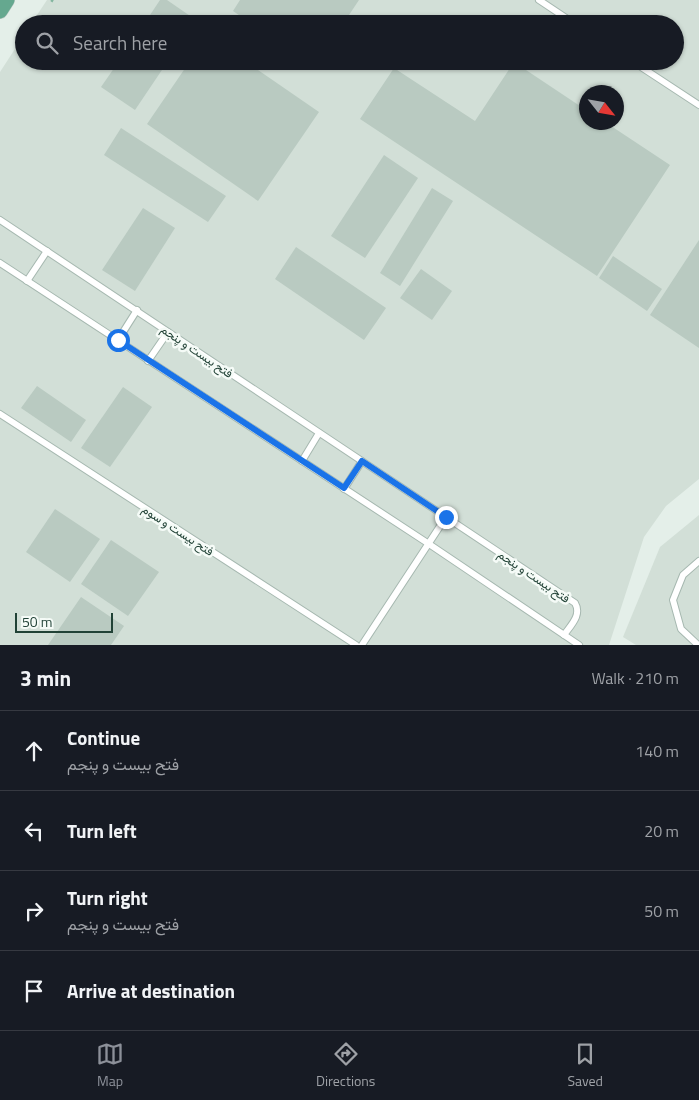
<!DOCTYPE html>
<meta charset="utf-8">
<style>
:root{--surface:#171b24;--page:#20242c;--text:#f1f3f6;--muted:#9ea1a6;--line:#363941;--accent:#8c9099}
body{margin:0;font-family:"Titillium Web",Vazirmatn,sans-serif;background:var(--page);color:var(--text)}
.compass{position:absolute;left:579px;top:85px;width:45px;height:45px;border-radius:50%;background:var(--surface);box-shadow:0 1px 4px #0004;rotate:121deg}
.scale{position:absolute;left:15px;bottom:12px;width:98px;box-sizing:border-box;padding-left:5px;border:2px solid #214236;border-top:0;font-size:14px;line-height:18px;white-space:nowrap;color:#214236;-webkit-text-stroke:4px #f5fbf7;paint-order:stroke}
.stop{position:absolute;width:15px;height:15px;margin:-11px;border:4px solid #1a73e8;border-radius:50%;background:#fff}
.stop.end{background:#1a73e8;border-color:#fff;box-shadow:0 1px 5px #0008}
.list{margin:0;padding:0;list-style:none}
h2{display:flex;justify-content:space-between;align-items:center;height:65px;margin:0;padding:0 20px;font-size:21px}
h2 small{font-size:16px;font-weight:400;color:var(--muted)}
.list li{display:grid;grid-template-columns:32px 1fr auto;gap:15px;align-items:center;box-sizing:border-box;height:80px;padding:0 20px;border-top:1px solid var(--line)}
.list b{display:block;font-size:19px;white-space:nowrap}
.list p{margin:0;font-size:16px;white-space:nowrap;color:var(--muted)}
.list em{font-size:16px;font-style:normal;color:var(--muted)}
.icon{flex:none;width:28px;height:28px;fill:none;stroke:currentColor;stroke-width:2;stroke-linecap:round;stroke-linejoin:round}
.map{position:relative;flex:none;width:699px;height:645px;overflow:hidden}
.search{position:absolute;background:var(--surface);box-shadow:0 1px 4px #0004;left:15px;right:15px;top:15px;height:55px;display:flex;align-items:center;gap:12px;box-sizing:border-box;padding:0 18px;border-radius:28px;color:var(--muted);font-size:19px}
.sheet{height:385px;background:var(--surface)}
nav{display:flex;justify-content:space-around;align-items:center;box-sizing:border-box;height:70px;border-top:1px solid var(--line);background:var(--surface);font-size:14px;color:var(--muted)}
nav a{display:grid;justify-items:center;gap:2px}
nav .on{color:var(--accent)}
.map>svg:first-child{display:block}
.built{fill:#d2dfd7;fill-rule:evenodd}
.building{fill:#b9cac1}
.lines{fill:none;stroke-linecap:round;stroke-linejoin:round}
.lane-casing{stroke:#a6b8b0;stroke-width:8}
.primary-casing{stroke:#c1cac7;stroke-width:16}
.path{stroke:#82b59f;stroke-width:2.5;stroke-dasharray:2.5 4;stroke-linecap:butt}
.lane{stroke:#fff;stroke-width:6}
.primary{stroke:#65a88f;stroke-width:15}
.route{stroke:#1a73e8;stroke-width:6}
.labels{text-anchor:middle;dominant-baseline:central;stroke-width:5;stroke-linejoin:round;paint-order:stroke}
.street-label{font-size:12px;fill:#214236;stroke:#f5fbf7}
</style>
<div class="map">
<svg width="699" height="645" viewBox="0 0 699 645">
<rect width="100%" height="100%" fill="#e4efe9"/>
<g class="built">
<path d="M 47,0 L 699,0 L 699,479 L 666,506 L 644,537 L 609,645 L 0,645 L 0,72 L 24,35 L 24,61 L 675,61 L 675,24 L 31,24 ZM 586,92 L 616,92 L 616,122 L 586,122 Z"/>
<polygon points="699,515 699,645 636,645 623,637 660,547"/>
</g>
<g class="building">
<polygon points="160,0 167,0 196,20 193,24 144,24"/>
<polygon points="240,0 359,0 343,24 252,24 233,11"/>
<polygon points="119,61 168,61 135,110 101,87"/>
<polygon points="190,61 245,61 319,112 258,201 147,124"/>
<polygon points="308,61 318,61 315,66"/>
<polygon points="514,62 586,110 586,122 605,122 670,165 597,276 360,119 394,68 475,121"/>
<polygon points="121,128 226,196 208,222 104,155"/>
<polygon points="384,155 418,178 365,258 331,236"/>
<polygon points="432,188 453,201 400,286 380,273"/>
<polygon points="143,208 175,228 135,291 102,270"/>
<polygon points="699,240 699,348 650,315"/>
<polygon points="296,247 386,308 364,340 275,279"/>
<polygon points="613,256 662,289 647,311 599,278"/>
<polygon points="421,269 452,291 432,320 400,298"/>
<polygon points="37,386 86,420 71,442 21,408"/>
<polygon points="123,387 152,407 110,467 81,448"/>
<polygon points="55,509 100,539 70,582 26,552"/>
<polygon points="111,540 159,572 128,616 81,584"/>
<polygon points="81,597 124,626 111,645 48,645"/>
</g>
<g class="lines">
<g class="lane-casing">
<g id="lane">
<polyline points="539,0 575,24"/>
<polyline points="632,61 699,105"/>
<path d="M 0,220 L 575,603 C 582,615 571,625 564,635"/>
<polyline points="0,263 429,544 579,645"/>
<polyline points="27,281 47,251"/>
<polyline points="118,340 137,310"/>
<polyline points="148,361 168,332"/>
<polyline points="0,414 356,645"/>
<polyline points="302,461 319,433"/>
<polyline points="344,489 362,461"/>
<polyline points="362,645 446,517"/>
<polyline points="698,645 681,629 673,600 683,575 699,561"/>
</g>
</g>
<g class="primary-casing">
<polyline id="primary" points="0,11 7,0"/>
</g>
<polyline class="path" points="51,0 54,2 54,0"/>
<use href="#lane" class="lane"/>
<use href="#primary" class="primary"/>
</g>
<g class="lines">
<polyline class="route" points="118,340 344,488 362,461 446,517"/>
</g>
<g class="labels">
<g class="street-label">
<text transform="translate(197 351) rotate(34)">فتح بیست و پنجم</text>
<text transform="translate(178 530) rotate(33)">فتح بیست و سوم</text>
<text transform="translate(534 576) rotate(34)">فتح بیست و پنجم</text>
</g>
</g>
</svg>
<svg class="compass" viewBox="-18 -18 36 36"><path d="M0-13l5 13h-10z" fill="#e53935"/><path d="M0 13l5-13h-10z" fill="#9ea1a6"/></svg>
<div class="scale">50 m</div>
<div class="stop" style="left:118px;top:340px"></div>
<div class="stop end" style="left:446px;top:517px"></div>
<div class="search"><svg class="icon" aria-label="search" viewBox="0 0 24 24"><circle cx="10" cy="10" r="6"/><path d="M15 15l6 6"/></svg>Search here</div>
</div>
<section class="sheet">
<h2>3 min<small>Walk · 210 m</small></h2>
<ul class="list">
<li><svg class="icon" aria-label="ahead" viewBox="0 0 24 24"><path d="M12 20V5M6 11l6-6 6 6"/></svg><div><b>Continue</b><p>فتح بیست و پنجم</p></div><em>140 m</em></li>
<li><svg class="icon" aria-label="left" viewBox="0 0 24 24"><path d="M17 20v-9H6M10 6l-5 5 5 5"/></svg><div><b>Turn left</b></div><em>20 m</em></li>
<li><svg class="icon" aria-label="right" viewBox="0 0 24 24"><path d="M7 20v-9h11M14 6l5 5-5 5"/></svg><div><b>Turn right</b><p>فتح بیست و پنجم</p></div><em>50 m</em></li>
<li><svg class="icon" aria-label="arrive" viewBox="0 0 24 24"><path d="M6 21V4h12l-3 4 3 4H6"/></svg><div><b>Arrive at destination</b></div></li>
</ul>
</section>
<nav>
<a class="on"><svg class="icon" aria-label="map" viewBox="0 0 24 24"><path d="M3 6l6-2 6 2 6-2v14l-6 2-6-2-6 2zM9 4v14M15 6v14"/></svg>Map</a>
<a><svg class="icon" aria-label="directions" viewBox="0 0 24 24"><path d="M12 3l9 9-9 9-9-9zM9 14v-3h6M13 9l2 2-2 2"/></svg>Directions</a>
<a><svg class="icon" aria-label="saved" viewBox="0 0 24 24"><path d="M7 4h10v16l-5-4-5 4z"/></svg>Saved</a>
</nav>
